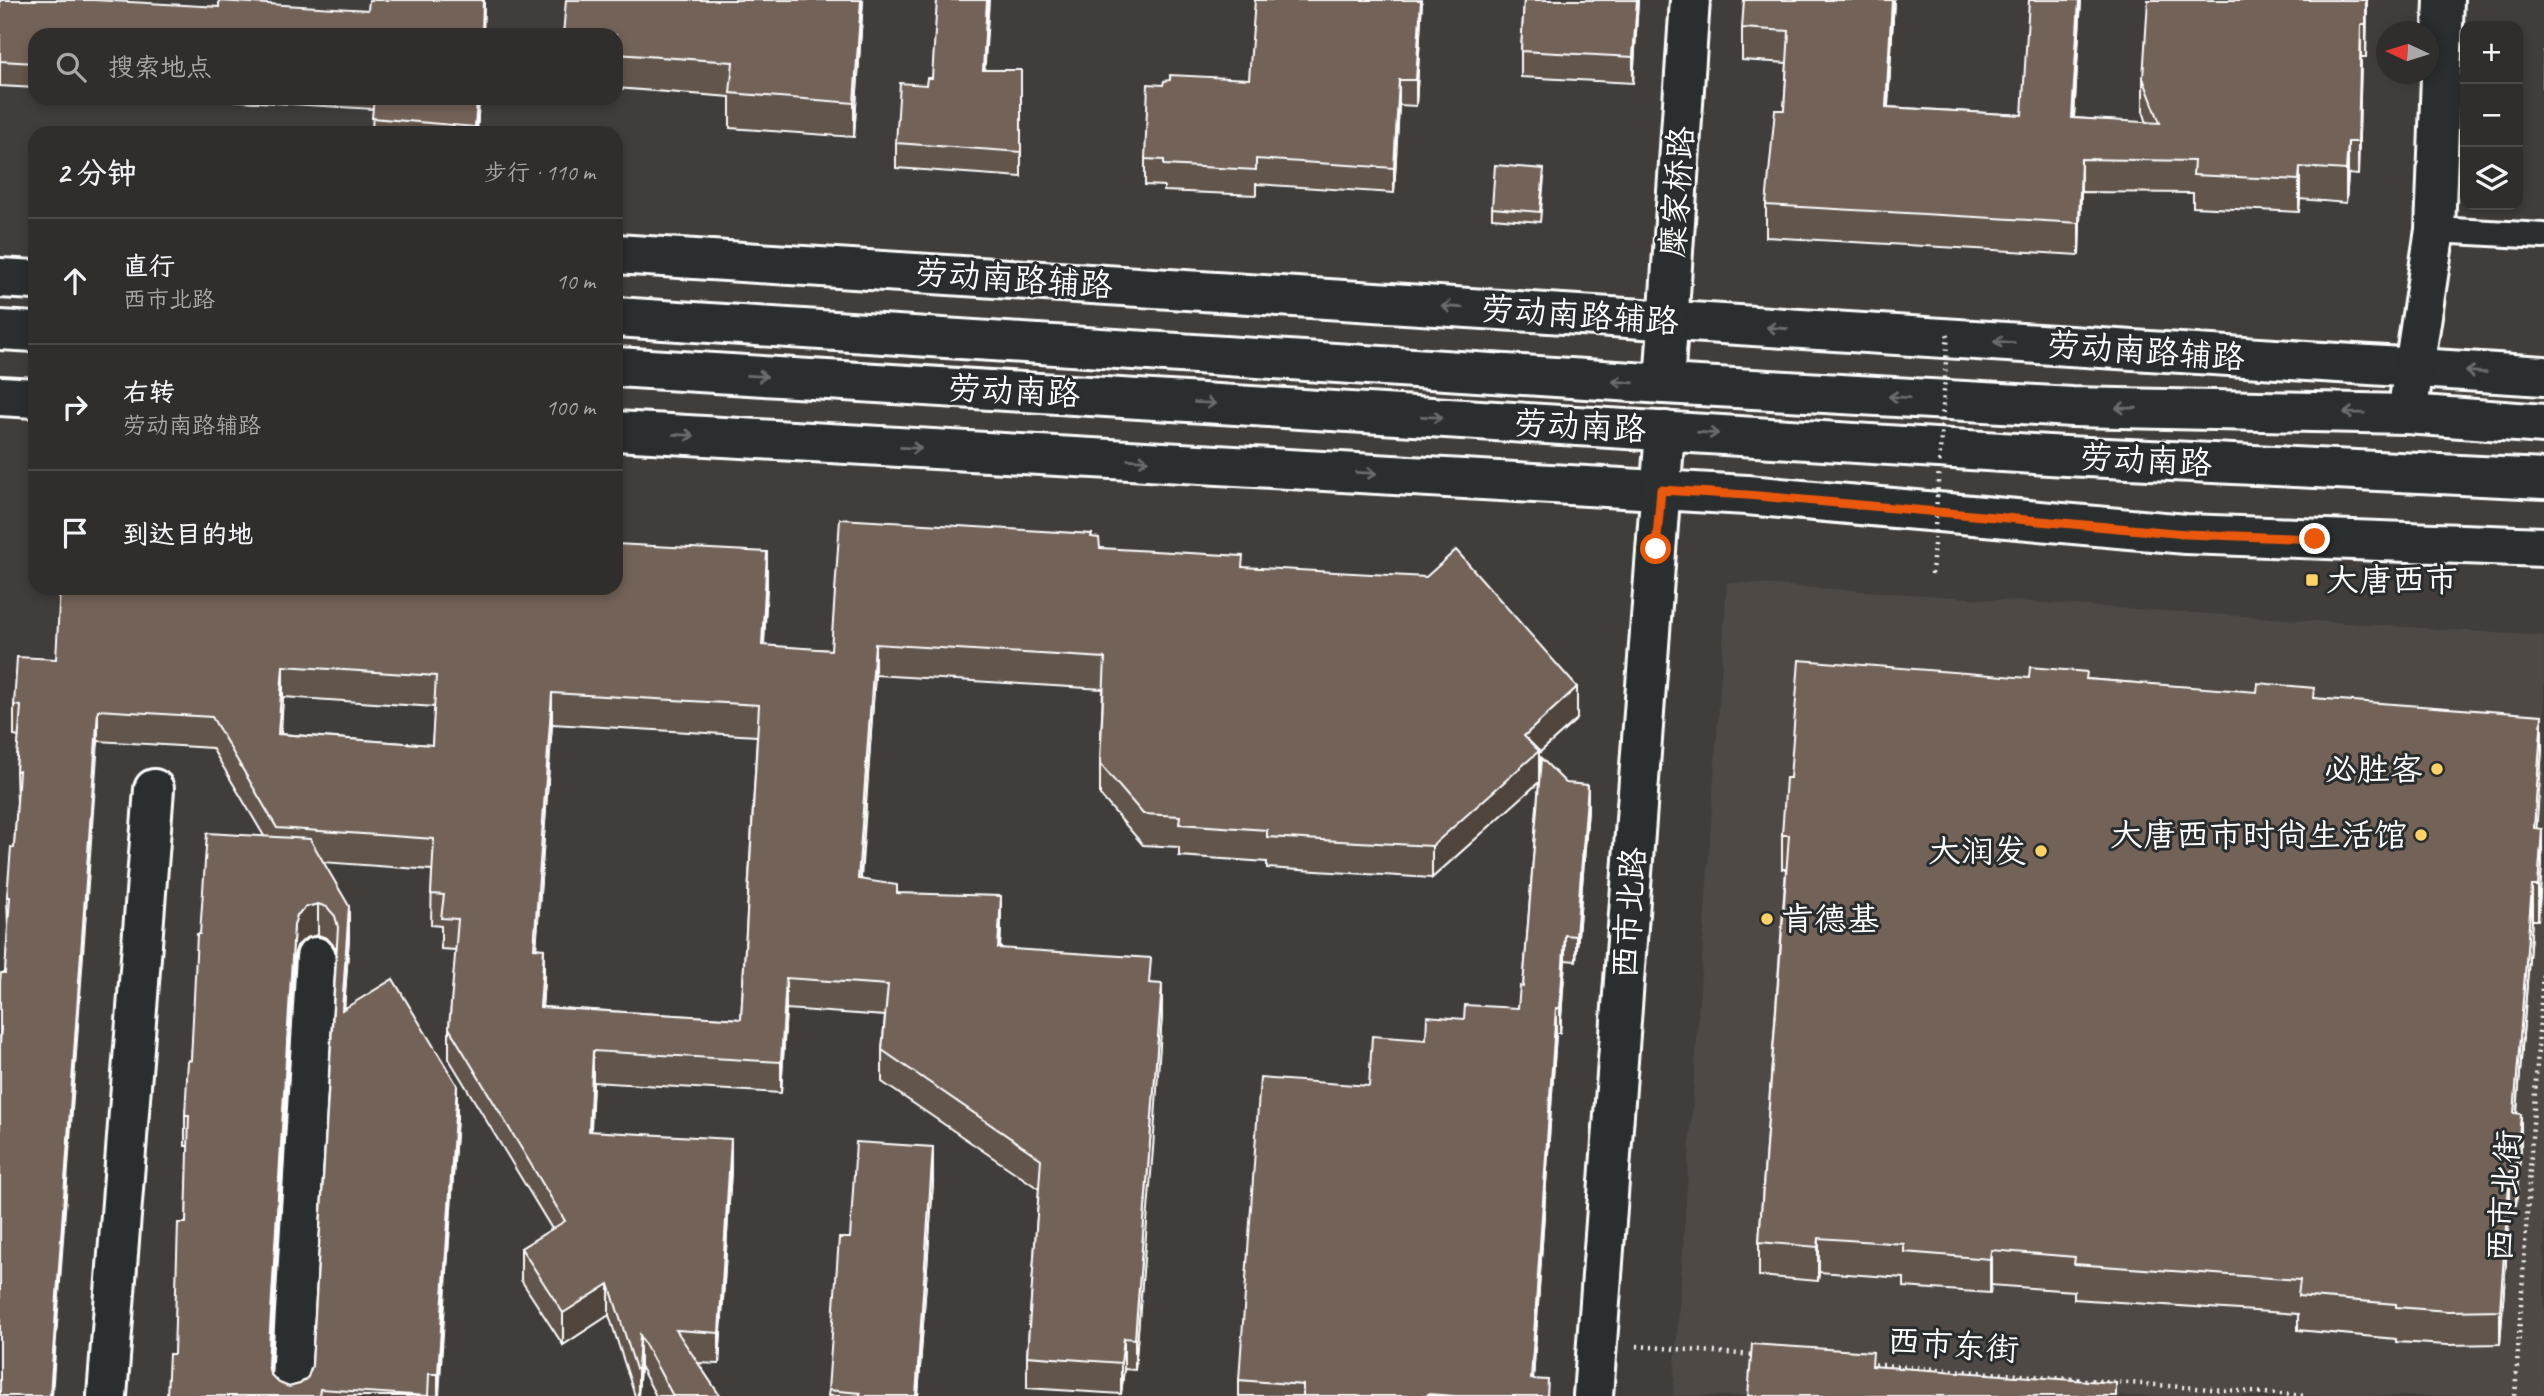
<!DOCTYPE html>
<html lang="zh">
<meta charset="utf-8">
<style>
:root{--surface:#302e2c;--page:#383634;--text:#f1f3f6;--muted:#a8a8a9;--line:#4b4a48}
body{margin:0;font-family:Caveat,"LXGW WenKai TC",sans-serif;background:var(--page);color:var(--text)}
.controls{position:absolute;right:21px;top:21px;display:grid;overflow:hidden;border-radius:14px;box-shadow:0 4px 10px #0003}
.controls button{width:63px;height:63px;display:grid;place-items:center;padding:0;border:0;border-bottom:2px solid var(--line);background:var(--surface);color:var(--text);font:35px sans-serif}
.compass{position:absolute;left:2376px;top:21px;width:63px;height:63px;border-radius:50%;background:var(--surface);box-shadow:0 4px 10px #0003;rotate:274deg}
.stop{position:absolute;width:21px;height:21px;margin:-16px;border:5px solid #ea580c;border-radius:50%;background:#fff}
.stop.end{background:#ea580c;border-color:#fff;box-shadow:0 2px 7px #0008}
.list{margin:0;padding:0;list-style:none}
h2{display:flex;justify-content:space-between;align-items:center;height:91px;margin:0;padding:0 28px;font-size:30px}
h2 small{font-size:23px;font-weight:400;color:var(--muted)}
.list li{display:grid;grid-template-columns:46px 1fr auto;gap:21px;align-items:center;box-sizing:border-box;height:126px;padding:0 28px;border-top:2px solid var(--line)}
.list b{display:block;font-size:26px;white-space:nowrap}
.list p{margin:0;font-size:23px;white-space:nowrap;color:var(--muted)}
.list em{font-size:23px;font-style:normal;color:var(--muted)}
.icon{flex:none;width:38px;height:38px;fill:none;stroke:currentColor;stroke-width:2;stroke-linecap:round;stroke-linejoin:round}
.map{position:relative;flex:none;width:2544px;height:1396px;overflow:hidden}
.search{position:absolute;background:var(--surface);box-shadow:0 4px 10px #0003;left:28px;top:28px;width:595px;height:77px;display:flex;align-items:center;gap:18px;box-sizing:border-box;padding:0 24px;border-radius:21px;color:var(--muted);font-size:26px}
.panel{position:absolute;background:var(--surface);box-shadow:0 4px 10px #0003;left:28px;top:126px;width:595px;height:469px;border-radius:21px}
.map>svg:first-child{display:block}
.built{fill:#4f4844}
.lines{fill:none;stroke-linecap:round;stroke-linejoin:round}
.service-casing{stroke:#fff;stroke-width:30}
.minor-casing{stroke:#fff;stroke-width:44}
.tertiary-casing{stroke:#fff;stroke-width:44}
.secondary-casing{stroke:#fff;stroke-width:44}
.path{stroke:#fff;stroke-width:4.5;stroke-dasharray:2 5;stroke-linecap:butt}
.service{stroke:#2a2d2e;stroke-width:24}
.minor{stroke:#2a2d2e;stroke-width:38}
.tertiary{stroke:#2a2d2e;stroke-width:38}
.secondary{stroke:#2a2d2e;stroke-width:38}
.path-bridge{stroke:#fff;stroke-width:4.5;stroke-dasharray:2 5;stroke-linecap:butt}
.wall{fill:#62544c;stroke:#fff;stroke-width:2;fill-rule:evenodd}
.shaded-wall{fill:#50453e;stroke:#fff;stroke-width:2}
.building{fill:#726258;stroke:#fff;stroke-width:2;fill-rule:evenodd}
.oneway{stroke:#6a6c6d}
.route{stroke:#ea580c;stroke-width:9}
.poi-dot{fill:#ffd166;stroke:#2a2d2e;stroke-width:2.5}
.labels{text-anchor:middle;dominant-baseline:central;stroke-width:6;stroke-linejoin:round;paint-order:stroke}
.street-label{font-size:33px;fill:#fff;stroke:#2a2d2e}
.poi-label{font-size:33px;fill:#fff;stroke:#2a2d2e;text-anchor:end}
</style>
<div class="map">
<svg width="2544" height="1396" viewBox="0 0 2544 1396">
<rect width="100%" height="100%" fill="#403d3b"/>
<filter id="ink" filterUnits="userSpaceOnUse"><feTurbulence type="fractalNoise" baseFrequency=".0143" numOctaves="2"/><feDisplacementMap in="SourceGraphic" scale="14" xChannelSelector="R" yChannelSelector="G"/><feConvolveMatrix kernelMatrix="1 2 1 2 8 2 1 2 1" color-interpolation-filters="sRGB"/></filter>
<g filter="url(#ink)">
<polygon class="built" points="1727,582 2544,636 2544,1396 1673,1396"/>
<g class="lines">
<g class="service-casing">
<polyline id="service" points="2435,230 2544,236"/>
</g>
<g class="minor-casing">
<g id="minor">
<polyline points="616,254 2544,376"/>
<polyline points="1664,384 1690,0"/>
<polyline points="2410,394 2435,230 2444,0"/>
<polyline points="0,396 35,398"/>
<polyline points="616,431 1747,495 2186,534 2544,547"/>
<polyline points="107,1396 154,789"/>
<polyline points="290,1396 316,957"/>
</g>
</g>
<g class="tertiary-casing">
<polyline id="tertiary" points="1593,1396 1665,431"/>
</g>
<g class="secondary-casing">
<g id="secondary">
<polyline points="0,278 35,280"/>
<polyline points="616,317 1664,384 2072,407 2407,414 2544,424"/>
<polyline points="0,330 35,332"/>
<polyline points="616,367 2066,456 2544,479"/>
</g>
</g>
<g class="path">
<polyline points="1637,1346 1754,1355"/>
<polyline points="1868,1364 2307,1396"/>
<polyline points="2515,1396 2544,957"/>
</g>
<use href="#service" class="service"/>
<use href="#minor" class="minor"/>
<use href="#tertiary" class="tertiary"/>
<use href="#secondary" class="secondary"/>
<polyline class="path-bridge" points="1932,574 1948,330"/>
</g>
<g class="wall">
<polygon points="0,0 219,7 368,10 484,0 483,35 35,35 35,88 0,86"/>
<polygon points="863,0 854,137 730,128 730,97 616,88 616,35"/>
<polygon points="1422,0 1416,106 1399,105 1394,193 1256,184 1256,195 1164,191 1164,186 1145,185 1145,159 1163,85 1249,79"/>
<polygon points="1524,0 1638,0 1633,83 1521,77 1521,51"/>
<polygon points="1894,0 1888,107 2022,115 2081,0 2074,118 2147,123 2143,111 2143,78 2367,0 2366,57 2361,57 2358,175 2348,174 2346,203 2300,199 2299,212 2193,207 2193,193 2081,192 2079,255 1766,237 1766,205 1784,110 1787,63 1742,60 1742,28"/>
<polygon points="2544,50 2544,118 2543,118"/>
<polygon points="984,70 1021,70 1021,177 896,168 896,143 926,85 932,78"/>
<polygon points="192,98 479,98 477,133 372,133 373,109"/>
<polygon points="1544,178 1540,222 1492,218 1492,208"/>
<path d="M 1092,537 L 1100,548 L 1243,567 L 1577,719 L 1539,753 L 1539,775 L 1588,810 L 1576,961 L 1565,960 L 1560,1033 L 1556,1033 L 1533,1379 L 1548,1396 L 1239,1396 L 1239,1380 L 1369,1086 L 1426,1040 L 1464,1019 L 1518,1008 L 1523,987 L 1539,782 L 1432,878 L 1267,868 L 1267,862 L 1179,856 L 1179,847 L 1143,845 L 1100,795 L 1100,764 L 1103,689 L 875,675 L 861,879 L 897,893 L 1001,928 L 1000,948 L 1151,983 L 1162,1015 L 1135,1370 L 1124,1369 L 1121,1394 L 1027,1388 L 1027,1356 L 1039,1189 L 882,1082 L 882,1050 L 885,1016 L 786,1009 L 781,1093 L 593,1082 L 591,1131 L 731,1170 L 719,1364 L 698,1363 L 720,1396 L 656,1396 L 640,1366 L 638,1396 L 635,1396 L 609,1315 L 563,1345 L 521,1280 L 521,1248 L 552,1229 L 449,1059 L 449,1028 L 456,950 L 441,949 L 441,926 L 431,925 L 432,870 L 323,862 L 349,937 L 344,1009 L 457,1117 L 439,1396 L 167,1396 L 174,1354 L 186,1223 L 189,1146 L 185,1146 L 185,1115 L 191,1061 L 200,934 L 264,836 L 212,748 L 98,741 L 0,1396 L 0,981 L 5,973 L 8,928 L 7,897 L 14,848 L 17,802 L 16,771 L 19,737 L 14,736 L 14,705 L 56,659 L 767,584 L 764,646 L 831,650 ZM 283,697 L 435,707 L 432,745 L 281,734 ZM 552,724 L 757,736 L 741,1019 L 542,1007 L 544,980 L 536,948 ZM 318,935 L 327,938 L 335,947 L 336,952 L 312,1366 L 308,1377 L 300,1384 L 289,1387 L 279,1383 L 270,1374 L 270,1371 L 294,956 L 297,946 L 306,938 Z"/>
<polygon points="2029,678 2087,679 2314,698 2542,749 2536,829 2542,863 2538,920 2532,920 2517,1113 2521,1148 2516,1205 2510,1205 2500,1344 2448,1345 2396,1342 2396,1339 2298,1330 2298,1314 2074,1299 2074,1291 1991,1285 1990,1293 1904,1287 1904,1278 1819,1272 1818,1281 1759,1276 1759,1242 1786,869 1782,869 1782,835 1790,778"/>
<polygon points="933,1182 918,1396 828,1396 850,1238"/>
</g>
<g class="shaded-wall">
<polygon points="483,0 484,0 483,35 482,35"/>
<polygon points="861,0 863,0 854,137 854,103"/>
<polygon points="987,0 989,0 983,96 983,70"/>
<polygon points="1421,0 1422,0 1416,106 1416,80"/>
<polygon points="1637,0 1638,0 1633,83 1633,57"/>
<polygon points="1892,0 1894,0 1886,139 1886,107"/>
<polygon points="2079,0 2081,0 2072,150 2072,118"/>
<polygon points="2366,0 2367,0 2366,57"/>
<polygon points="2361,25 2361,57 2358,175 2358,142"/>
<polygon points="1399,80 1399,105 1394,193 1394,168"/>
<polygon points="477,98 479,98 477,133 475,133"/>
<polygon points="2348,142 2348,174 2346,203 2346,170"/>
<polygon points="2081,159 2081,192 2079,255 2079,223"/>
<polygon points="2300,167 2300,199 2299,212 2299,180"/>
<polygon points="767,552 767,584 762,677 762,645"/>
<polygon points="875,644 875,675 858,910 858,879"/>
<polygon points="283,666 283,697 278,765 278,734"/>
<polygon points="1577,687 1577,719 1539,753 1539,782 1432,878 1432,846 1524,736"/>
<polygon points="552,693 552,724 534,979 534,948"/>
<polygon points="98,710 98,741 52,1396 50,1396"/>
<polygon points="2542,715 2542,749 2534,863 2534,828"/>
<polygon points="1588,785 1588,810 1576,961 1576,936"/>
<polygon points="2542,829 2542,863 2538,920 2538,886"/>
<polygon points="2532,886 2532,920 2514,1147 2514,1113"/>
<polygon points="1001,896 1001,928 998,979 998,948"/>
<polygon points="318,904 318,935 306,938 297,946 294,956 268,1395 268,1364 294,925 297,915 306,907"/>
<polygon points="349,906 349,937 342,1041 342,1010"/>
<polygon points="1565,935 1565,960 1560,1033 1560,1008"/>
<polygon points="544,949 544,980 540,1038 540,1007"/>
<polygon points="786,978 786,1009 781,1093 781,1062"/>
<polygon points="1162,984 1162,1015 1153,1149 1135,1370 1135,1339"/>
<polygon points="1556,1008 1556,1033 1532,1396 1531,1379"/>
<polygon points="593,1051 593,1082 589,1163 589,1131"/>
<polygon points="457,1085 457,1117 438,1396 438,1374"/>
<polygon points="2521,1114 2521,1148 2516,1205 2516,1171"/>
<polygon points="731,1139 731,1170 719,1364 719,1333"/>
<polygon points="933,1147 933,1182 918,1396 916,1396"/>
<polygon points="2510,1171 2510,1205 2500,1344 2500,1310"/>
<polygon points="1819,1238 1819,1272 1818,1281 1818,1247"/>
<polygon points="1991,1250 1991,1285 1990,1293 1990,1259"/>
<polygon points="609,1284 609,1315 563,1345 563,1313"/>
<polygon points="640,1335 640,1366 638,1396 638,1369"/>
<polygon points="1124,1338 1124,1369 1121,1394 1121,1363"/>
</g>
<g class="building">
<polygon points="0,0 94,0 219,7 219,1 368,10 369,0 483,0 482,35 35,35 35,63 0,61"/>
<polygon points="566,0 861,0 854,103 730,93 733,62 616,54 616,35 563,35"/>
<polygon points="937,0 987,0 983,70 1021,70 1021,152 896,143 900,83 926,85 927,78 932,78"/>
<polygon points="1255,0 1421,0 1416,80 1399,80 1394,168 1256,159 1256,170 1164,165 1164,160 1145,159 1148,84 1163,85 1164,81 1170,80 1170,75 1249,79"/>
<polygon points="1524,0 1637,0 1633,57 1521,51"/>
<polygon points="1744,0 1892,0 1886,107 2022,115 2029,0 2079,0 2072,118 2160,123 2143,78 2148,0 2366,0 2366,25 2361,25 2358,142 2348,142 2346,170 2300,167 2299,180 2193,175 2194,161 2081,159 2079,223 1766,205 1775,110 1784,110 1789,31 1742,28"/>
<polygon points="2544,50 2544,95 2543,95"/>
<polygon points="374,98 477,98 475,127 372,118"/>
<polygon points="1495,165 1544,169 1540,212 1492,208"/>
<path d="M 840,519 L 1092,534 L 1091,537 L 1099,538 L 1100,548 L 1243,556 L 1242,567 L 1426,577 L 1456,550 L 1577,687 L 1524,736 L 1539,751 L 1432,846 L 1267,837 L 1267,830 L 1179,824 L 1180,816 L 1143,814 L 1100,764 L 1105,658 L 875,644 L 858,879 L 897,885 L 897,893 L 1001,896 L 998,948 L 1151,958 L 1149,983 L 1162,984 L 1135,1339 L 1124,1338 L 1121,1363 L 1027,1356 L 1041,1159 L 882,1050 L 888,985 L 786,978 L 781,1062 L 593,1051 L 589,1131 L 731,1139 L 719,1333 L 676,1330 L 720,1396 L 673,1396 L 640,1335 L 638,1369 L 636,1369 L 609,1284 L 563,1313 L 521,1248 L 565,1221 L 449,1028 L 458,919 L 441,918 L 444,895 L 431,894 L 434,839 L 277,828 L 212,717 L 98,710 L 50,1396 L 0,1396 L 0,1046 L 1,1027 L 0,1027 L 0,981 L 1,973 L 5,973 L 10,897 L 7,897 L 11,847 L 14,848 L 19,771 L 16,771 L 21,706 L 14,705 L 17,657 L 56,659 L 60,588 L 616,588 L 616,544 L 767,552 L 762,645 L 831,650 ZM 283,666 L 436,676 L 432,745 L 278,734 ZM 552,693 L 759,705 L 741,1019 L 540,1007 L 544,949 L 534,948 Z"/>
<polygon points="1799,660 2029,678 2030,667 2087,672 2086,679 2257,692 2258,683 2314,688 2313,698 2542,715 2534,828 2542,829 2538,886 2532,886 2514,1113 2521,1114 2516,1171 2510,1171 2500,1310 2448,1311 2396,1307 2396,1304 2298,1296 2300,1280 2074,1264 2075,1257 1991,1250 1990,1259 1904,1252 1904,1244 1819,1238 1818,1247 1759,1242 1789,835 1782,835 1786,778 1790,778"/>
<polygon points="1541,758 1566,783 1588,785 1576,936 1565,935 1560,1008 1556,1008 1531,1379 1548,1380 1547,1396 1455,1396 1428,1394 1428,1396 1303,1396 1303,1385 1239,1380 1260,1078 1369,1086 1372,1036 1426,1040 1427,1016 1464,1019 1465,1005 1518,1008 1520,986 1523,987"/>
<path d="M 207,833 L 310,839 L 349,906 L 342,1010 L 393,979 L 457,1085 L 438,1374 L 429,1374 L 428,1396 L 320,1389 L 319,1396 L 167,1396 L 169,1354 L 174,1354 L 178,1223 L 186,1223 L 189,1115 L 185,1115 L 188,1060 L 191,1061 L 197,934 L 200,934 ZM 318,904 L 327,907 L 335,916 L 338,927 L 312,1366 L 308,1377 L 300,1384 L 289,1387 L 279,1383 L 270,1374 L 268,1364 L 294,925 L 297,915 L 306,907 Z"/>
<polygon points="856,1142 933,1147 916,1396 918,1396 860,1396 860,1393 828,1390 839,1238 850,1238"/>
<polygon points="1752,1344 1873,1352 1872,1366 2116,1383 2116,1396 1748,1396"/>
</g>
<defs><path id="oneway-shaft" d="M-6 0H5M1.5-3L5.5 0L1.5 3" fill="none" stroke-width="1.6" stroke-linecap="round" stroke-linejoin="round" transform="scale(1.75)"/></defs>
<g class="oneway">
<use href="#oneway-shaft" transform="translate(1452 307) rotate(-176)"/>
<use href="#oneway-shaft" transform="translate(1777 328) rotate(-176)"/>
<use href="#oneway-shaft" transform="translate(2004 342) rotate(-176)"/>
<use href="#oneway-shaft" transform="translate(2476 372) rotate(-177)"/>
<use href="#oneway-shaft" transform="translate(757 376) rotate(3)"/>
<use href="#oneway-shaft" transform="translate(1623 382) rotate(-176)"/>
<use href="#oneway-shaft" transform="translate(1899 397) rotate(-177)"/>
<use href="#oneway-shaft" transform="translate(1205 403) rotate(3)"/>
<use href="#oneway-shaft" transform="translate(2126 408) rotate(-179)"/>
<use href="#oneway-shaft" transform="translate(2354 413) rotate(-179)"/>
<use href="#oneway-shaft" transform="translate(1432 417) rotate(3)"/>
<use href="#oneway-shaft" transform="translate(1708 433) rotate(4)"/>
<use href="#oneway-shaft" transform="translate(684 435) rotate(3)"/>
<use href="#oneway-shaft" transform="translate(911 448) rotate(3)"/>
<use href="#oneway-shaft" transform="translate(1138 460) rotate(3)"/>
<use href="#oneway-shaft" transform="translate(1366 473) rotate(3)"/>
</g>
</g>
<g class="lines" filter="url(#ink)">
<polyline class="route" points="1656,549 1661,490 1747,495 2186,534 2315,539"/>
</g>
<g class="poi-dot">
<rect x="2305" y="573" width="14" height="14" rx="3.5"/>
<circle cx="2437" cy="769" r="7"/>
<circle cx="2421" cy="835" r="7"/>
<circle cx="2041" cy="851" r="7"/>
<circle cx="1767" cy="919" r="7"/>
</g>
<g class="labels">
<g class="street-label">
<text transform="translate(1677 192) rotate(-86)">糜家桥路</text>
<text transform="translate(1014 279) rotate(4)">劳动南路辅路</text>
<text transform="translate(1580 315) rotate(4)">劳动南路辅路</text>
<text transform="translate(2146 351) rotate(4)">劳动南路辅路</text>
<text transform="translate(1014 391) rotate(3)">劳动南路</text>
<text transform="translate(1580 426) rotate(3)">劳动南路</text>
<text transform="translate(2146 460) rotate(3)">劳动南路</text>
<text transform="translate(1629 913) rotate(-86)">西市北路</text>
<text transform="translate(2504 1196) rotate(-86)">西市北街</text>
<text transform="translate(1953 1345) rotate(4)">西市东街</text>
</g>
<g class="poi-label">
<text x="2326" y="580" text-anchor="start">大唐西市</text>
<text x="2423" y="769">必胜客</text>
<text x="2407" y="835">大唐西市时尚生活馆</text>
<text x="2027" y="851">大润发</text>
<text x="1781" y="919" text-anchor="start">肯德基</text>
</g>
</g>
</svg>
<div class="controls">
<button>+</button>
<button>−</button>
<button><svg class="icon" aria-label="layers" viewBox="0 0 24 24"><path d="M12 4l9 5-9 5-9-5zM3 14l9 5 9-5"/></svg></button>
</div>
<svg class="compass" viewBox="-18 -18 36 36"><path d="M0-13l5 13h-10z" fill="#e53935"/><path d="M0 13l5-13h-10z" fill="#a8a8a9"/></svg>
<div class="stop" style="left:1656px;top:549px"></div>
<div class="stop end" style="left:2315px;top:539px"></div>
<div class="search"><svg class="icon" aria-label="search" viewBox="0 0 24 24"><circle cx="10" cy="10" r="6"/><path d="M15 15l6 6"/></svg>搜索地点</div>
<section class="panel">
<h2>2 分钟<small>步行 · 110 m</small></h2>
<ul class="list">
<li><svg class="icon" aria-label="ahead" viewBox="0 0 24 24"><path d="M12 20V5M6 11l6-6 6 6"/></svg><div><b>直行</b><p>西市北路</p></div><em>10 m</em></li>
<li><svg class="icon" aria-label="right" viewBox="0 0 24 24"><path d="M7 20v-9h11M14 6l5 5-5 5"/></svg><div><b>右转</b><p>劳动南路辅路</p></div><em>100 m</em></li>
<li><svg class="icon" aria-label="arrive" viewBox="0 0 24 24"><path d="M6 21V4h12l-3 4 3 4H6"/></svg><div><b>到达目的地</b></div></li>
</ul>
</section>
</div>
